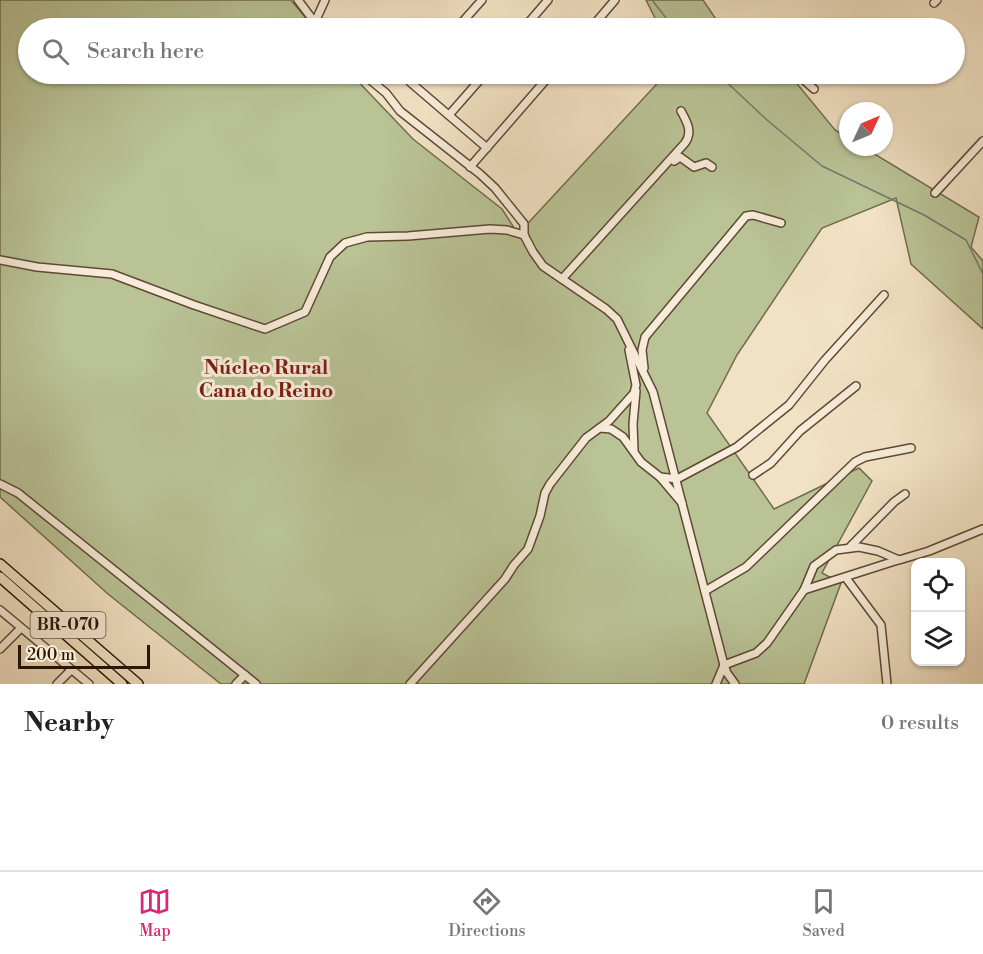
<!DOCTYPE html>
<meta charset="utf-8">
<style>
:root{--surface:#fff;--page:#f6f6f6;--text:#222;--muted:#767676;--line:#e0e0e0;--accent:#db2777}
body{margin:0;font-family:"Libre Bodoni",serif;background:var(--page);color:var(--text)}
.controls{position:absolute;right:18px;bottom:18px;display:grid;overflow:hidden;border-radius:12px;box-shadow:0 2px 4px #0004}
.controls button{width:54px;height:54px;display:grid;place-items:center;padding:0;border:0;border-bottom:2px solid var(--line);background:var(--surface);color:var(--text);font:30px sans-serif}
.compass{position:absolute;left:839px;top:102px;width:54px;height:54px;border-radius:50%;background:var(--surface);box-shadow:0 2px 4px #0004;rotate:46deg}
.scale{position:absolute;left:18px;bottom:15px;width:132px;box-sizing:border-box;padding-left:6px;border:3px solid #2c1603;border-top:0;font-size:16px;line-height:21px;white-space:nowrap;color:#2c1603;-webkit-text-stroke:4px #f7ecd9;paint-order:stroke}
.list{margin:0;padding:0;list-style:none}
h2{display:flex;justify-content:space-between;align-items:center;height:78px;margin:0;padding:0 24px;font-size:26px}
h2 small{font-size:20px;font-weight:400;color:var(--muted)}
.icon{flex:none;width:33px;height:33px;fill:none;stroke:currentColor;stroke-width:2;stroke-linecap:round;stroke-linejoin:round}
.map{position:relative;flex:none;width:983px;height:684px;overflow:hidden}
.search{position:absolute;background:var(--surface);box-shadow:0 2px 4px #0004;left:18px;right:18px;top:18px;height:66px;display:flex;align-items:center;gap:15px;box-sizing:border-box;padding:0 21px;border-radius:33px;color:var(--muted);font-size:22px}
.sheet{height:186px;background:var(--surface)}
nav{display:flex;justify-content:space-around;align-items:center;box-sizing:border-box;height:84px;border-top:2px solid var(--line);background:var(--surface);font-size:16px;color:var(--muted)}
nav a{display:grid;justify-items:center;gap:3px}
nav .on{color:var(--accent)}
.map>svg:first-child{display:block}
.green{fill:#b9c396;stroke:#726c4c;stroke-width:1.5}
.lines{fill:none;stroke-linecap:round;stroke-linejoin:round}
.stream{stroke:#6f7a70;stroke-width:1.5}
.minor-casing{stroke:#5e4934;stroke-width:10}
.highway-casing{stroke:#2c1603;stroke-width:12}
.minor{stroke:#f7ecd9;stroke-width:7}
.highway{stroke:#f2e2c5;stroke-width:9}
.labels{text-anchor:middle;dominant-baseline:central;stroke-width:6;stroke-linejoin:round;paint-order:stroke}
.shield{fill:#f7ecd9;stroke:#695643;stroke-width:1.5}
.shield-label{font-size:16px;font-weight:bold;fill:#2c1603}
.neighbourhood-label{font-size:20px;font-weight:bold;fill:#7a1f14;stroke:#f7ecd9}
</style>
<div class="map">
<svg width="983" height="684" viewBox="0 0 983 684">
<rect width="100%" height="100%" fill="#f2e2c5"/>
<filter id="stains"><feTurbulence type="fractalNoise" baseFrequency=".00333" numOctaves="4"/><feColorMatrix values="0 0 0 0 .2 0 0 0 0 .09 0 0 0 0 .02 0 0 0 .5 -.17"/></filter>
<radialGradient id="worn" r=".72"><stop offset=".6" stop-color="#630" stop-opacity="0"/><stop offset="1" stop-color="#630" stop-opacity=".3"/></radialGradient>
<g class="green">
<polygon points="0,0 291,0 314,28 28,28 28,74 351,74 413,139 502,209 518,234 666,74 789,74 835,130 848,138 848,147 863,147 979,217 971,247 983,261 983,329 911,264 896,198 822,228 737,355 707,413 774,509 859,468 872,481 822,573 841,583 804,684 221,684 108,594 0,497"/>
<polygon points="646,0 703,0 722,28 660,28"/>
</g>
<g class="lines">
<g class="stream">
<polyline points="652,0 674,28"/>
<polyline points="718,74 767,120 822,166 924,215 966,240 983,274"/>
</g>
<g class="minor-casing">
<g id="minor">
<polyline points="298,0 319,28"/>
<polyline points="934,3 937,0"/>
<polyline points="315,22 325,0"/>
<polyline points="457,28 482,0"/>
<polyline points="524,28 548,0"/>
<polyline points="591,28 615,0"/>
<polyline points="363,74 386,93 400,111 480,174 495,188 524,224 524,235 533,252 543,266 606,309 617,319 653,392 724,665 727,673 735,684"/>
<polyline points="417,74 410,82 487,148"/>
<polyline points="797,74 814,89"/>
<polyline points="449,115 485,74"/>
<polyline points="674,161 680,157 694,167 706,163 712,167"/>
<polyline points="470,167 551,74"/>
<polyline points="935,193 983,141"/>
<polyline points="0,260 37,267 112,274 194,305 265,329 305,312 330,257 345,243 367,237 408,236 490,229 507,230 524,235"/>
<path d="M 562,279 L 685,143 C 693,132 687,122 681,111"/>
<polyline points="644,368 642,350 645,337 746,216 753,215 781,223"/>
<polyline points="600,428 611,429 623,437 641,462 660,477 677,479 737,447 789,405 825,360 884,295"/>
<polyline points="634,451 633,424 636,391"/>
<polyline points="753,475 771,463 800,431 856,386"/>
<polyline points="660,477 682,503"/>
<polyline points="0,484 18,493 256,684"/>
<polyline points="850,547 894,502 905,494"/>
<polyline points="846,578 881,625 887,684"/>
<polyline points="804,590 898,560"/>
<polyline points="705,591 746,567 855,462 865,457 911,448"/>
<polyline points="0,610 89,684"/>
<polyline points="0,649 21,628"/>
<polyline points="57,684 71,670"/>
<polyline points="236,684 245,675"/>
<polyline points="410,684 505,579 514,565 528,549 540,516 545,493 550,484 586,438 609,421 634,393 636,385 629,350"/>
<polyline points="716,684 724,665 756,653 767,643 804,590 814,566 836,550 859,547 878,551 899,560 929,551 983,529"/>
</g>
</g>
<g class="highway-casing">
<g id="highway">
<polyline points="0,564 138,684"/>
<polyline points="0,577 122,684"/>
</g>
</g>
<use href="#minor" class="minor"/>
<use href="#highway" class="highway"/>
</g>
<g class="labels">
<rect class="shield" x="30.5" y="612" width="75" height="26" rx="4.5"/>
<g class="shield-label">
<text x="68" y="625">BR-070</text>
</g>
<g class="neighbourhood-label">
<text x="266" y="368">Núcleo Rural<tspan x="266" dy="23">Cana do Reino</tspan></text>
</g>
</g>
<rect width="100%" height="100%" filter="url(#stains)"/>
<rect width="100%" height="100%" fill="url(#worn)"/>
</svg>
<div class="controls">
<button><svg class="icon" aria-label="locate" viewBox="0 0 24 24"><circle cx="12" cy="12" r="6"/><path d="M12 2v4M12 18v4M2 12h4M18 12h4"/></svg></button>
<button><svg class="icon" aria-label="layers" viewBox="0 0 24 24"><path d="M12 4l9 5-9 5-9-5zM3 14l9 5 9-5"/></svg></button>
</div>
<svg class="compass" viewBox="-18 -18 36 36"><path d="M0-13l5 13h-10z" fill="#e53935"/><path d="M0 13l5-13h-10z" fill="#767676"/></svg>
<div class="scale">200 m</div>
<div class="search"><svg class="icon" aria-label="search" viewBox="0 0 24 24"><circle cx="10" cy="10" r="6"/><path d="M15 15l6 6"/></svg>Search here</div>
</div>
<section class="sheet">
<h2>Nearby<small>0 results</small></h2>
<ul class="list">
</ul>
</section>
<nav>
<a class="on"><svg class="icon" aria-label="map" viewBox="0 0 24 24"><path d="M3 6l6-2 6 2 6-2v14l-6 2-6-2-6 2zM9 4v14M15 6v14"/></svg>Map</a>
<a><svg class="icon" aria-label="directions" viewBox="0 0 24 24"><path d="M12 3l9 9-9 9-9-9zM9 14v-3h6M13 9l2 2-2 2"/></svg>Directions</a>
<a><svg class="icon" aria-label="saved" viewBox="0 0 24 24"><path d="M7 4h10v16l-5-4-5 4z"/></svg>Saved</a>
</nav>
